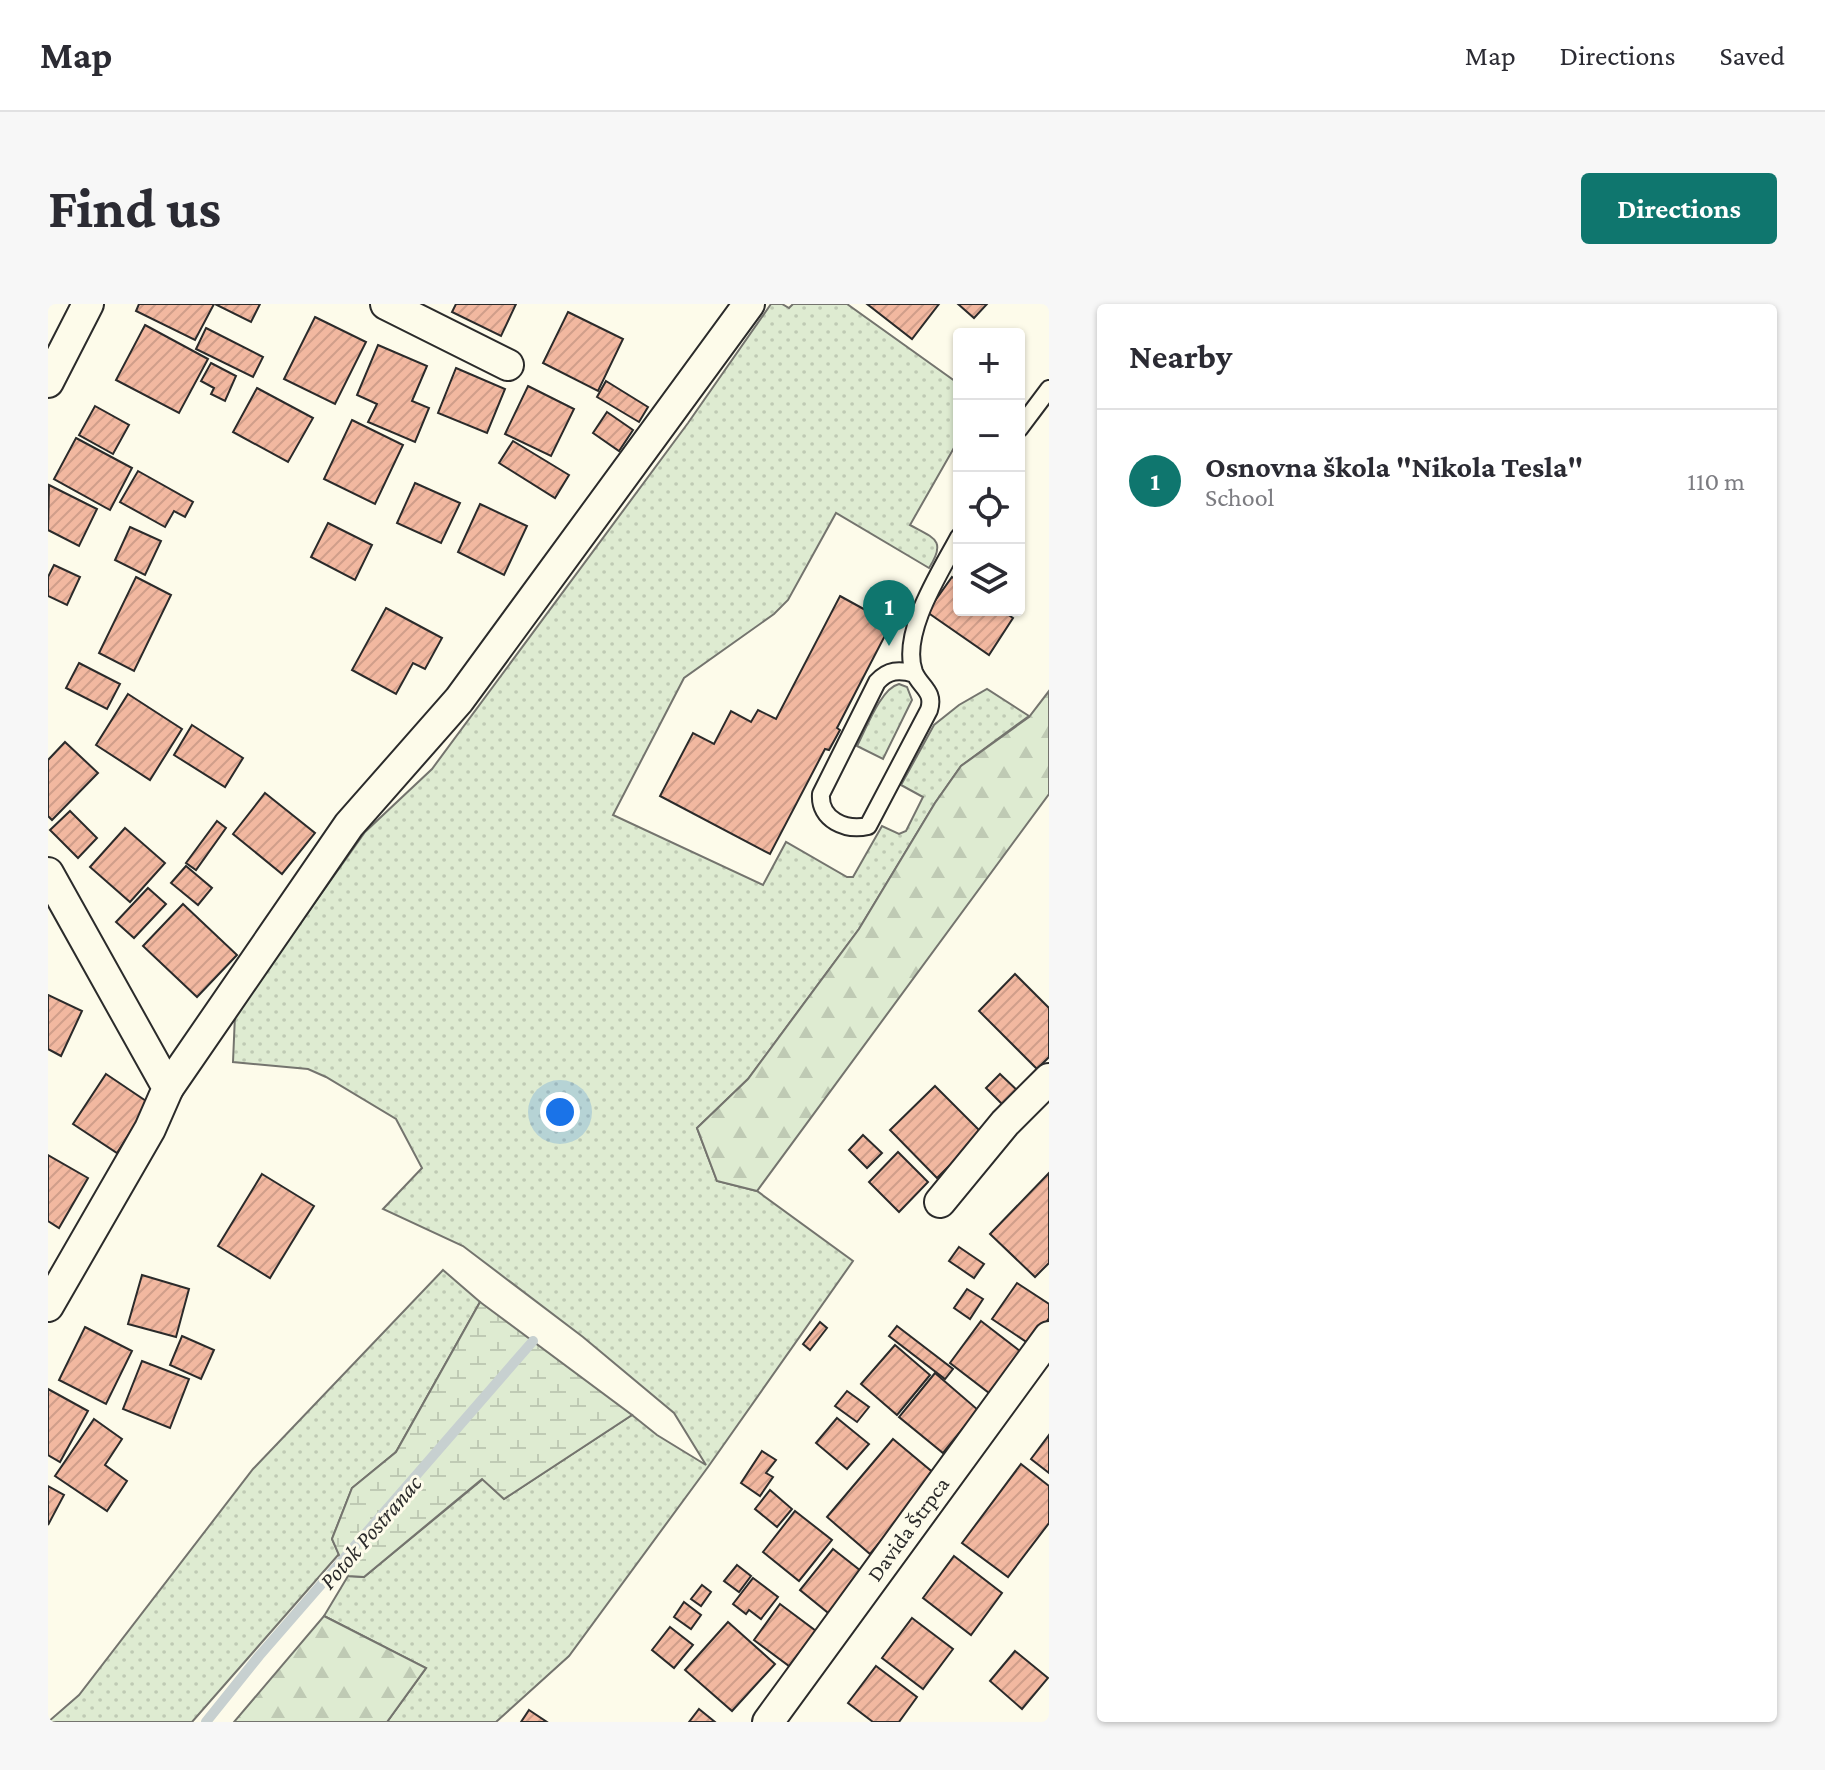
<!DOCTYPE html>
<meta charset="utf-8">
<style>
:root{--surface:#fff;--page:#f7f7f7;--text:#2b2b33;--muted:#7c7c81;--line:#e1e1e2;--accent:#0f766e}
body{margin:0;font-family:"Crimson Pro",serif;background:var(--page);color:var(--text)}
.controls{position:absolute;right:24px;top:24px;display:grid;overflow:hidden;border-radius:8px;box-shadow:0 2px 6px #0004}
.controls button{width:72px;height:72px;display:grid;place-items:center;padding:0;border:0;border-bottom:2px solid var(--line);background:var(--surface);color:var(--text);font:40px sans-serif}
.you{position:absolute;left:512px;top:808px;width:28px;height:28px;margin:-20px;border:6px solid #fff;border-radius:50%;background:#1a73e8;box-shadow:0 0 0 12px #1a73e833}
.badge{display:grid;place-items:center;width:52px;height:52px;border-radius:50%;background:var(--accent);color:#fff;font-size:26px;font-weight:700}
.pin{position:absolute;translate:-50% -66px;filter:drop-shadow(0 2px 4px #0008)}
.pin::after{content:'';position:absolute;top:42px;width:28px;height:24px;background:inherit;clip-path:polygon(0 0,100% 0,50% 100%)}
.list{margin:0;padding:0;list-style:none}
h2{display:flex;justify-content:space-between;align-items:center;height:104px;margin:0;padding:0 32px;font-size:34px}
h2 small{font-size:26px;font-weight:400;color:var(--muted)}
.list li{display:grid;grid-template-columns:52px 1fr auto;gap:24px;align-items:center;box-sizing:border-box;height:144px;padding:0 32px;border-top:2px solid var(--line)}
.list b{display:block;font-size:30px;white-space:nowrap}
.list p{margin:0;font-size:26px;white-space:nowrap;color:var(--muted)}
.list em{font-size:26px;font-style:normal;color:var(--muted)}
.icon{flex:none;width:44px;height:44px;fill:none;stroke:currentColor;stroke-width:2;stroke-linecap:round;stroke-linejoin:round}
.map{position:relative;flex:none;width:1001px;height:1418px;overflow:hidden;border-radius:8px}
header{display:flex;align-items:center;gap:48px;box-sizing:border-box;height:112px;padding:0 40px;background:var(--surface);border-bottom:2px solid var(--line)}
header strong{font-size:38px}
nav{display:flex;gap:44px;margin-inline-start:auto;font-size:28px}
.intro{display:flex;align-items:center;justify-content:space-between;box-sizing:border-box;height:192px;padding:0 48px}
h1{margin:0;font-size:56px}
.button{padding:20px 36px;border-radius:8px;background:var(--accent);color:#fff;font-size:28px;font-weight:700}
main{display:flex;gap:48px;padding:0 48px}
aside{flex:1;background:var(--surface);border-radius:8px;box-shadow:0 2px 6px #0004}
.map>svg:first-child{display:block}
.grass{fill:url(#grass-dots);stroke:#74746e;stroke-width:2}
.forest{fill:url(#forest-firs);stroke:#74746e;stroke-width:2}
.wetland{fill:url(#wetland-marsh);stroke:#74746e;stroke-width:2}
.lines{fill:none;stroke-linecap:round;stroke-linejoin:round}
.stream{stroke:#c7d0d0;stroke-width:10}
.building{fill:url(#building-hatch);stroke:#2b2b2b;stroke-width:2}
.lane-casing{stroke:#2b2b2b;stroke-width:20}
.street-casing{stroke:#2b2b2b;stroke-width:34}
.lane{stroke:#fdfbea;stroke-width:16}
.street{stroke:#fdfbea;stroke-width:30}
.labels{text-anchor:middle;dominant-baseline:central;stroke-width:6;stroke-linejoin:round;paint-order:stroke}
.street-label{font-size:22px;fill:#2b2b2b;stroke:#fdfbea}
.water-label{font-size:24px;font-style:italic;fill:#2b2b2b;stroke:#fdfbea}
</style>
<header>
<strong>Map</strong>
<nav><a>Map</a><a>Directions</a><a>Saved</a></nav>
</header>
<div class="intro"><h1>Find us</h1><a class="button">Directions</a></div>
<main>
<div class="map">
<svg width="1001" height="1418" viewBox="0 0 1001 1418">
<defs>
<pattern id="grass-dots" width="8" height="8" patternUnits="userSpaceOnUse" patternTransform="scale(2)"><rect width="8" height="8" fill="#deebd1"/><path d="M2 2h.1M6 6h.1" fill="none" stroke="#bfcab4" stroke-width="1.8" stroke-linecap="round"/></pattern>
<pattern id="forest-firs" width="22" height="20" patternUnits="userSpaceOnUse" patternTransform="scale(2)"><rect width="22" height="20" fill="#deebd1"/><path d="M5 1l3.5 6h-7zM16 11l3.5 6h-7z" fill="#bfcab4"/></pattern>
<pattern id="wetland-marsh" width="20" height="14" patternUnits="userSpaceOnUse" patternTransform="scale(2)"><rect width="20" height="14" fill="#deebd1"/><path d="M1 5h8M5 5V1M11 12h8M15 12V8" fill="none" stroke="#bfcab4"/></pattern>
<pattern id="building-hatch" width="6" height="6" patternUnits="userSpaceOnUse" patternTransform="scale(2)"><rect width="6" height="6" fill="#f2b8a0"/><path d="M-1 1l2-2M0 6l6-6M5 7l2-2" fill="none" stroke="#d09e8a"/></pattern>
</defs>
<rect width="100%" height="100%" fill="#fdfbea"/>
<g class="grass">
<path d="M 723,0 L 734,0 L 741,4 L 745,0 L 799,0 L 911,80 L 911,135 L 862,221 C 886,234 899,236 881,264 L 788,209 L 740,296 L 726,310 L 636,374 L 565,511 L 715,581 L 738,538 L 799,573 L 805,573 L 834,522 L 851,530 L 858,527 L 875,493 L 853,481 L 886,421 L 911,401 L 939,385 L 981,412 L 913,462 L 887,499 L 811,625 L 700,775 L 649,824 L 669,877 L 709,887 L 805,957 L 660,1163 L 521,1352 L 448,1418 L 339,1418 L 378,1364 L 276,1312 L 300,1272 L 316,1273 L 435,1175 L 456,1195 L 584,1111 L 609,1131 L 658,1161 L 626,1109 L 535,1033 L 415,942 L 335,905 L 374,864 L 348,815 L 278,773 L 260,765 L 185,758 L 187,711 L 317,528 L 384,465 L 640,119 Z"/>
<path d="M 851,380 L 859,383 L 864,396 L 835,455 L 809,442 C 818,425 833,384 851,380 Z"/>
<polygon points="395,966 432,998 348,1148 304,1184 284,1235 291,1250 144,1418 0,1418 31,1391 205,1165"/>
</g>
<g class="forest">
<polygon points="1001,387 1001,490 709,887 669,877 649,824 700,775 811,625 887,499 913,462 981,413"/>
<polygon points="276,1312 378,1364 339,1418 186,1418"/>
</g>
<polygon class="wetland" points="432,998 584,1111 456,1195 434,1175 316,1273 300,1272 284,1235 304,1184 348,1148"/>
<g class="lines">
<polyline class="stream" points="158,1418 211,1352 485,1037"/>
</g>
<g class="building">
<polygon points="91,0 166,0 147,36 88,7"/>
<polygon points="167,0 212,0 203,18"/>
<polygon points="408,0 468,0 453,32 404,8"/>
<polygon points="819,0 891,0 864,35"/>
<polygon points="910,0 939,0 926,14"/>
<polygon points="520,8 575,35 550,87 495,59"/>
<polygon points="267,13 318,38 287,100 236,75"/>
<polygon points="97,21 160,55 131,109 68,76"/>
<polygon points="158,24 215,53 205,73 148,45"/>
<polygon points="330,41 379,62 364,97 381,104 367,138 320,118 329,100 309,91"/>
<polygon points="163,59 188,72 177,97 163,90 166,84 153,77"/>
<polygon points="408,64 457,85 439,129 390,109"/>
<polygon points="558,77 600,103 591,118 549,93"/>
<polygon points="480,82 526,105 503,152 457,130"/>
<polygon points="209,84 265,114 240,158 185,128"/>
<polygon points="47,102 81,121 65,150 31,131"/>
<polygon points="559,108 585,126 571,147 545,129"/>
<polygon points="304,116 355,141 327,200 276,175"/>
<polygon points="28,134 84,164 62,206 6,175"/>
<polygon points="465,137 521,171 507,194 451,159"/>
<polygon points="90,167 145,198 137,213 126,207 117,223 72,198"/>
<polygon points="367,179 412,199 393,239 349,219"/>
<polygon points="1,181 49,205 31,242 0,226"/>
<polygon points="432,200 479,222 456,271 410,248"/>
<polygon points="280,219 324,241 307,276 263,253"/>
<polygon points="82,223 113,237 97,271 67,256"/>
<polygon points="6,261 32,273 19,301 0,292 0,273"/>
<polygon points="88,273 123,291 86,367 51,349"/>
<polygon points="904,273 911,278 911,306 953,306 965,314 941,351 879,308"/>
<polygon points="792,292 843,320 789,424 792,426 781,446 777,445 722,550 612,492 645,429 666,440 683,407 703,418 710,406 728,415"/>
<polygon points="338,304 394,334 377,365 365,359 348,390 304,366"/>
<polygon points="31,359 72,380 59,405 18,384"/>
<polygon points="80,390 134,425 102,476 48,441"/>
<polygon points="144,421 195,454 177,483 126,451"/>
<polygon points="17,438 50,469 4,516 0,512 0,456"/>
<polygon points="217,489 267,529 234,570 185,530"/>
<polygon points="22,507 49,534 30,554 2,526"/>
<polygon points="169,517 178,524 148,566 138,559"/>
<polygon points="77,524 117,559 82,598 42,563"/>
<polygon points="138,562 164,584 150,601 123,579"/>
<polygon points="100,584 118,600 86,634 68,618"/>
<polygon points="135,600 189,651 149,693 95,642"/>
<polygon points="967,670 1001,704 1001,753 989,765 931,707"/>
<polygon points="0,691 34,707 13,752 0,745"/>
<polygon points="58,770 101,799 69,849 25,820"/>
<polygon points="952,770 971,788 957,803 938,784"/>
<polygon points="887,782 934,829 889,874 842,826"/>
<polygon points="815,831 834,849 819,864 801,846"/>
<polygon points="850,848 880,878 851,908 821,878"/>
<polygon points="0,851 40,874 11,924 0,917"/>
<polygon points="1001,869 1001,959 987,973 942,930"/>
<polygon points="214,870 266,902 222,974 170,942"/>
<polygon points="911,943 936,960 926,974 901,957"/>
<polygon points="94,971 141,985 128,1033 80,1020"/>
<polygon points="969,979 1001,1000 1001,1014 983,1041 944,1015"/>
<polygon points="919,985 935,995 922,1015 906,1004"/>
<polygon points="933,1017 977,1051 945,1092 902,1059"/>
<polygon points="772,1018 779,1024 762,1046 755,1040"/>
<polygon points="849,1022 905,1065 897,1075 841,1032"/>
<polygon points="37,1023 84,1047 58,1100 11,1076"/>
<polygon points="134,1032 166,1046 153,1075 122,1061"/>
<polygon points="847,1041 882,1071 849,1111 813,1080"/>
<polygon points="94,1057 141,1075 122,1124 75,1105"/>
<polygon points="887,1069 930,1106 895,1149 851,1113"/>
<polygon points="0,1085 40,1107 12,1158 0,1151"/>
<polygon points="799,1087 821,1103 809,1118 787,1102"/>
<polygon points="789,1114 821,1140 799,1165 768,1139"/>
<polygon points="46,1115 74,1135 57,1161 79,1177 59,1207 7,1172"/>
<polygon points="1001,1131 1001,1169 983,1155"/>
<polygon points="845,1135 888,1171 822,1250 779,1213"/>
<polygon points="714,1147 728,1156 718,1169 725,1173 712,1192 693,1179"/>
<polygon points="973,1160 1001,1182 1001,1219 960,1273 914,1239"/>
<polygon points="0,1182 16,1191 0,1221"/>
<polygon points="722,1186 744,1205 729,1223 707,1205"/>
<polygon points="747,1207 784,1236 751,1277 715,1248"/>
<polygon points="785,1245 818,1271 784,1312 752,1286"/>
<polygon points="906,1252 954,1289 923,1331 875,1294"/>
<polygon points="689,1261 703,1272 691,1288 676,1277"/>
<polygon points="705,1274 730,1293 713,1315 701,1306 698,1310 685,1300"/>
<polygon points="654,1281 663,1288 653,1302 643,1295"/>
<polygon points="636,1298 653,1311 643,1325 626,1313"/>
<polygon points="732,1300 768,1327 741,1362 706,1336"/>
<polygon points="864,1314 905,1345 875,1385 834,1354"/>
<polygon points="680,1318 727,1360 684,1407 637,1366"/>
<polygon points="622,1323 645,1341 626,1364 604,1346"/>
<polygon points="967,1347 1000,1374 974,1405 942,1377"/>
<polygon points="828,1362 869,1393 851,1418 825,1418 800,1399"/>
<polygon points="651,1405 667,1418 641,1418"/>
<polygon points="481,1406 499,1418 473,1418"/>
</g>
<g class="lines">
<g class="lane-casing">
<g id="lane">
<polyline points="971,125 1001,85"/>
<path d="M 867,370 C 851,365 840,366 829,378 L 773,490 C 771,516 798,527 820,522 L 881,406 C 887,387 872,383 866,368 C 852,329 893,267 911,233"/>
</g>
</g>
<g class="street-casing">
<g id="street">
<polyline points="338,0 460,61"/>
<polyline points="0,78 40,0"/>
<polyline points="0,569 120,784 102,825 0,1002"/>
<polyline points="120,784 301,521 411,396 701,0"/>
<polyline points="892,898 957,819 1001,775"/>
<polyline points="720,1418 1001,1033"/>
</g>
</g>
<use href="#lane" class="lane"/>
<use href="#street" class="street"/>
</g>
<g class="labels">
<g class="street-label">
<text transform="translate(860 1225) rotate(-54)">Davida Štrpca</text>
</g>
<g class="water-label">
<text transform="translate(322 1228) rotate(-49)">Potok Postranac</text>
</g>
</g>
</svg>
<div class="controls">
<button>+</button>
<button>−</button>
<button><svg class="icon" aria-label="locate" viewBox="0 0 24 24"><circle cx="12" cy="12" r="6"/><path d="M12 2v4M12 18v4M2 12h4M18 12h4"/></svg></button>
<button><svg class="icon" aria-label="layers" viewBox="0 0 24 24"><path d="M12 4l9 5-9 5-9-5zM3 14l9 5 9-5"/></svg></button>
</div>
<div class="you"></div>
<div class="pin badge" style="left:841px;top:342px">1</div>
</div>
<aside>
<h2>Nearby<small></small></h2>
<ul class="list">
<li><span class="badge">1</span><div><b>Osnovna škola &quot;Nikola Tesla&quot;</b><p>School</p></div><em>110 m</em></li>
</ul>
</aside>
</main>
